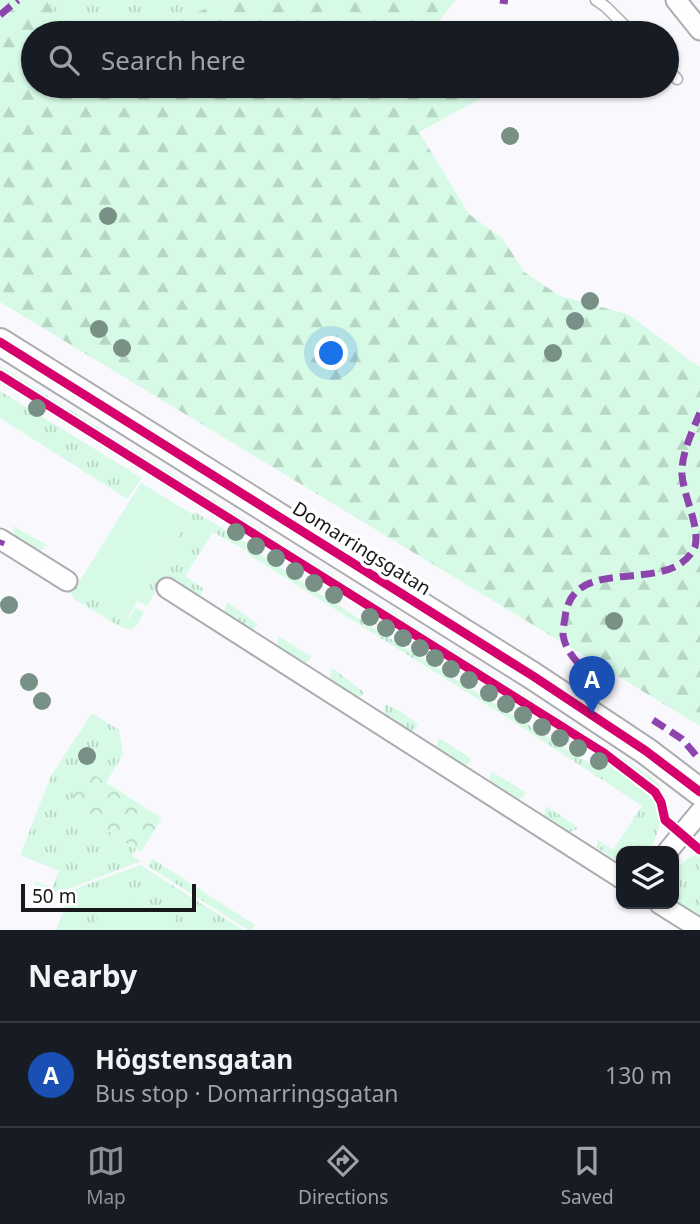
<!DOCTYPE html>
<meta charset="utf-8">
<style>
:root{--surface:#171b24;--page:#242831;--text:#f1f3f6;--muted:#9ea1a6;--line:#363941;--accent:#8c9099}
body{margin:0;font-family:"Noto Sans",sans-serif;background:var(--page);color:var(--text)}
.controls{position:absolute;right:21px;bottom:21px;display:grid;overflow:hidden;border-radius:14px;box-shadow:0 2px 5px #0004}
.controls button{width:63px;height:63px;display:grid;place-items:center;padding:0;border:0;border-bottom:2px solid var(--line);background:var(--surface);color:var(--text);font:35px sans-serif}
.scale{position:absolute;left:21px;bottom:18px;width:175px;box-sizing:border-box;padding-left:7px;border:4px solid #18171a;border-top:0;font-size:19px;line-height:24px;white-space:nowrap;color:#18171a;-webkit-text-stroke:5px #fff;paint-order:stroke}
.you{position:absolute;left:332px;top:354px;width:24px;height:24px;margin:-18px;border:5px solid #fff;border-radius:50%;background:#1a73e8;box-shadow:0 0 0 10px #1a73e833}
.badge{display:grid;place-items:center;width:46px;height:46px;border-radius:50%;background:var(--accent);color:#fff;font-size:23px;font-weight:700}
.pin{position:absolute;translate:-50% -58px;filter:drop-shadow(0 2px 4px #0008)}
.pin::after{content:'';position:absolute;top:37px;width:24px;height:21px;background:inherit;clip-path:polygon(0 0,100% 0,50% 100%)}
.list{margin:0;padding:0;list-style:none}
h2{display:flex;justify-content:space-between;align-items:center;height:91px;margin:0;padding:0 28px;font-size:30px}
h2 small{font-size:23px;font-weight:400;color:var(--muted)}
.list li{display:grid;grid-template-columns:46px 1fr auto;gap:21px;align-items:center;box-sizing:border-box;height:105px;padding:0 28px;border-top:2px solid var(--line)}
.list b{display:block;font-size:26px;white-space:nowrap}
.list p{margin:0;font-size:23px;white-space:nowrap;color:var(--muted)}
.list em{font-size:23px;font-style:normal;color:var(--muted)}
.icon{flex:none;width:38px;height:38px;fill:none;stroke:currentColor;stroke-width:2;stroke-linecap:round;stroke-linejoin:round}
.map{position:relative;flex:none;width:700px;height:930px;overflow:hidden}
.search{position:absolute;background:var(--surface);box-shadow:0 2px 5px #0004;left:21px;right:21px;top:21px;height:77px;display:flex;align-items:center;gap:18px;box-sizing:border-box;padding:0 24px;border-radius:38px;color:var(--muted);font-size:26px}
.sheet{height:196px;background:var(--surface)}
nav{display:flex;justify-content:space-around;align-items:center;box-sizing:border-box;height:98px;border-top:2px solid var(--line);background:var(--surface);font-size:19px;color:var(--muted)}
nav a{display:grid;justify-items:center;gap:4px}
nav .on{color:var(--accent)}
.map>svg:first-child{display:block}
.grass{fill:url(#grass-tufts)}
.forest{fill:url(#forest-firs)}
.park{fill:url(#park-crowns)}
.pitch{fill:#d6fae5}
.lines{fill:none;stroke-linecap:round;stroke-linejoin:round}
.lane-casing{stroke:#adadb1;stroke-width:13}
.street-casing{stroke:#adadb1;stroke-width:23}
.secondary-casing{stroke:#adadb1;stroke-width:30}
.lane{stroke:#fefeff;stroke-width:10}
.street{stroke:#fefeff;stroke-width:19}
.secondary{stroke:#fefeff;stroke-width:26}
.quiet{stroke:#8e44ad;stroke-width:7;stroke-dasharray:14 7;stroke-linecap:butt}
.cycleway-casing{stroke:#fff;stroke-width:13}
.cycleway{stroke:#d6006c;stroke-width:9}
.tree{fill:#789085}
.labels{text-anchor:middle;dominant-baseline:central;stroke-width:7;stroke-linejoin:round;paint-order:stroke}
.street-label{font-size:19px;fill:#18171a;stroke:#fff}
</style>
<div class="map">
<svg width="700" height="930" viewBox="0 0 700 930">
<defs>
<pattern id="grass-tufts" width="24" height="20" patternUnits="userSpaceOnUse" patternTransform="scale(1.75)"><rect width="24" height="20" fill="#d6fae5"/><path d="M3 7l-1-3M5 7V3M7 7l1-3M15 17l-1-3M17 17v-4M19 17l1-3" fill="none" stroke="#b7d6c4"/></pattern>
<pattern id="forest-firs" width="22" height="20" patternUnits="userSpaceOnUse" patternTransform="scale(1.75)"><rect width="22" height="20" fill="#d6fae5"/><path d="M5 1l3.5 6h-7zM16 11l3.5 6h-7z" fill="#b7d6c4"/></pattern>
<pattern id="park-crowns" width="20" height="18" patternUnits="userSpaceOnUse" patternTransform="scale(1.75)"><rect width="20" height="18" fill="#d6fae5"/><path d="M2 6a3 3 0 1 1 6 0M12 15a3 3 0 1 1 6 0" fill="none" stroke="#b7d6c4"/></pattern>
</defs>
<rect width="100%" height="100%" fill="#f9f9fd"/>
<g class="grass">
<polygon points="46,0 228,0 144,33 126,33 60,19"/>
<polygon points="0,366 580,730 648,775 658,783 662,789 536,707 0,371"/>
<polygon points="0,391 142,478 127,499 0,418"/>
<polygon points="195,512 247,543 245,550 213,532 185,576 204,589 200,596 196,596 164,577 147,606 138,601 192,514"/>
<path d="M 13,526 L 47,545 L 41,550 L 36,551 C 26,545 14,540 13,526 Z"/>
<path d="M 250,543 L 253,549 L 320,594 L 600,770 L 606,762 C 624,773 658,795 660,819 C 660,828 654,842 650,851 L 621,851 L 621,863 L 597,848 L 598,840 L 613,850 L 642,806 L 506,717 L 254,558 L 246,552 Z"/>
<polygon points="76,578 80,579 76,586 128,619 135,607 144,612 138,624 131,630 119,626 74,599 70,593"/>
<polygon points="227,602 257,624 252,632 224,613"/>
<polygon points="279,637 311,656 309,660 304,665 278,649 277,643"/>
<polygon points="332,668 364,692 360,697 355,698 330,681"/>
<polygon points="385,704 400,711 418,724 416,729 410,732 386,717 384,708"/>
<polygon points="92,713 119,730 123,754 106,783 89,772 68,805 136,849 132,856 141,861 61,892 52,891 34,884 35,882 52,888 59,871 20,855 51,776"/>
<polygon points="439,738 470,758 471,760 469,763 462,766 436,748"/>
<polygon points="491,771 525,792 524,796 517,800 489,783"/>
<polygon points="546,806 578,827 577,829 568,833 545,819 544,816"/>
<path d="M 697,855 L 700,855 L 700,917 L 674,900 L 674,873 C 678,865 688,857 697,855 Z"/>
<polygon points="153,859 255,925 252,930 248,930 148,866"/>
<polygon points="140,865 243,930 56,930 67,902 75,889"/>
</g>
<g class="forest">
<polygon points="0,0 46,0 60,19 126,33 33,33 33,86 465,86 480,99 419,132 469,214 503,239 524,272 560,296 627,314 700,367 700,726 0,302"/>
<polygon points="228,0 456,0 438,22 438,33 144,33"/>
</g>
<polygon class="park" points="89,772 162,818 141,852 67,805"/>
<g class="pitch">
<polygon points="141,483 192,514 127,618 76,587"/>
<polygon points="110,888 177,917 172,930 92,930"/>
</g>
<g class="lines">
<g class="lane-casing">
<g id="lane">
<polyline points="596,0 606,7 632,33"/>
<polyline points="667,68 677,79"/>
</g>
</g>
<g class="street-casing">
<g id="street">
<polyline points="676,0 700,30"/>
<polyline points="0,539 67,581"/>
<polyline points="167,588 621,878"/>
<polyline points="668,851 700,812"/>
<polyline points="660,904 700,929"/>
</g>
</g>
<g class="secondary-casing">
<polyline id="secondary" points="0,342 533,676 646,751 700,792"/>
</g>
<use href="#lane" class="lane"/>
<use href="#street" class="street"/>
<use href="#secondary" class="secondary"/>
<g class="quiet">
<polyline points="500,0 508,1"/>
<polyline points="0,15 18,0"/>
<polyline points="0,545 2,540"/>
<path d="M 610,691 C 592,675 567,660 563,635 C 563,630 564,623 565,618 C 572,550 670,599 695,547 C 700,526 684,498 682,475 C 681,454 692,432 700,413"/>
<polyline points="653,720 682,739 700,760"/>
</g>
<g class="cycleway-casing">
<g id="cycleway">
<polyline points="0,342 533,676 646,751 700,792"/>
<polyline points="0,375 604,753 655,792 661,802 665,820 700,850"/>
</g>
</g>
<use href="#cycleway" class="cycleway"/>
</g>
<g class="tree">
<circle cx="510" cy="136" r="9"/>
<circle cx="108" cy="216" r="9"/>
<circle cx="590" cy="301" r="9"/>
<circle cx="575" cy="321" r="9"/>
<circle cx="99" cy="329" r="9"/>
<circle cx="122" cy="348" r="9"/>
<circle cx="553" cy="353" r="9"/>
<circle cx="37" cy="408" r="9"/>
<circle cx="236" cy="532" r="9"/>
<circle cx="256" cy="546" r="9"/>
<circle cx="276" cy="558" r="9"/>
<circle cx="295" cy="571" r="9"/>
<circle cx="314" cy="583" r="9"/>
<circle cx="334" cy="595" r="9"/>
<circle cx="9" cy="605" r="9"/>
<circle cx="370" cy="617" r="9"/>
<circle cx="614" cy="621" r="9"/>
<circle cx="386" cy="628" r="9"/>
<circle cx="403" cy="638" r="9"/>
<circle cx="420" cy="648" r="9"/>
<circle cx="435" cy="658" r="9"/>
<circle cx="451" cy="669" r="9"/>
<circle cx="469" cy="680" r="9"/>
<circle cx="29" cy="682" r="9"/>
<circle cx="489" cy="693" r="9"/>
<circle cx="42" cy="701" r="9"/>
<circle cx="506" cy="704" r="9"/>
<circle cx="523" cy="715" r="9"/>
<circle cx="542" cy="727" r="9"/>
<circle cx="560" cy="738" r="9"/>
<circle cx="578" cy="748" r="9"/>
<circle cx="87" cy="756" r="9"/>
<circle cx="599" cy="761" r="9"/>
</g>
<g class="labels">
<g class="street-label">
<text transform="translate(362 548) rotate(32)">Domarringsgatan</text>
</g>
</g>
</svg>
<div class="controls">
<button><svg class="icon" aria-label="layers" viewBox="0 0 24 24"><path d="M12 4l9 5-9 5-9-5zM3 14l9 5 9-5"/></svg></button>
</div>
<div class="scale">50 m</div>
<div class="you"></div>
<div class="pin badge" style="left:592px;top:714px;background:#1a4fb4">A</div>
<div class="search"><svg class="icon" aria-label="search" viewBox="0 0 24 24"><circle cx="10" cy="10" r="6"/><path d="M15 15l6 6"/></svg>Search here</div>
</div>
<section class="sheet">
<h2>Nearby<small></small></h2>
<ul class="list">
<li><span class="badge" style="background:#1a4fb4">A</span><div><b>Högstensgatan</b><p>Bus stop · Domarringsgatan</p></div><em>130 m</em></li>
</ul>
</section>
<nav>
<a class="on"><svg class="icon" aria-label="map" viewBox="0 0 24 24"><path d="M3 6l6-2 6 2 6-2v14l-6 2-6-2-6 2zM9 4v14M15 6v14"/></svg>Map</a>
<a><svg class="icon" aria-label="directions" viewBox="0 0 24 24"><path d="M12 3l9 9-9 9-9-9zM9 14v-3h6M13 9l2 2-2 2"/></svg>Directions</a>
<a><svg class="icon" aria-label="saved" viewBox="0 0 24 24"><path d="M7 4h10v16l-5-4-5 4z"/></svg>Saved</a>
</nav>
